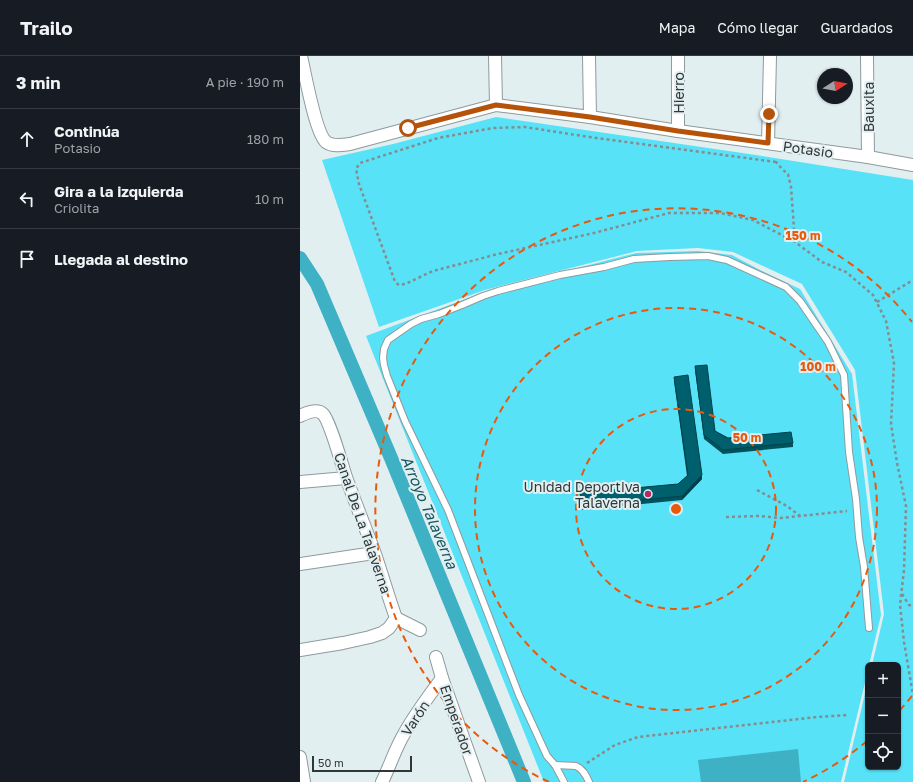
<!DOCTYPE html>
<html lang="es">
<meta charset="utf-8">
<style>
:root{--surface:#171b24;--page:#242831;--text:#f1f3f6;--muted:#9ea1a6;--line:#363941}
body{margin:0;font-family:"Golos Text",sans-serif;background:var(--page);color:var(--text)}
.controls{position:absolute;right:12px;bottom:12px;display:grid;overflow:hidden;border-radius:6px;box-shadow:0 1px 3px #0004}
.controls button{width:36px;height:36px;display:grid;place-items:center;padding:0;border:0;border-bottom:1px solid var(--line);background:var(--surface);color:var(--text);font:20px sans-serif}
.compass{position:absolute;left:517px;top:12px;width:36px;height:36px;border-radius:50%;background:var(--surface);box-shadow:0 1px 3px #0004;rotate:79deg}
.scale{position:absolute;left:12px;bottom:10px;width:100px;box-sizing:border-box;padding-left:4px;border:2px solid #313637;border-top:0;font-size:11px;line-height:14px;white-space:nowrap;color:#313637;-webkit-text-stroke:3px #e2eff1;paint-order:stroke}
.stop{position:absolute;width:12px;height:12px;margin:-9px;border:3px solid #b45309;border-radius:50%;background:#fff}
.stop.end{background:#b45309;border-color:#fff;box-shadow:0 1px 4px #0008}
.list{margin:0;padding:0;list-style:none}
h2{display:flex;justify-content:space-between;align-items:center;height:52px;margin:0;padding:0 16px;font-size:17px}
h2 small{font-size:13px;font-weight:400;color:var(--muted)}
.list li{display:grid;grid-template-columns:26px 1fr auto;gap:12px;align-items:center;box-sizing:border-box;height:60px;padding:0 16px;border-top:1px solid var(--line)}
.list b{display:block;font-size:15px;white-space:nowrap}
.list p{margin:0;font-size:13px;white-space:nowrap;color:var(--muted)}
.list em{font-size:13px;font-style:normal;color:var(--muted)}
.icon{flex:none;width:22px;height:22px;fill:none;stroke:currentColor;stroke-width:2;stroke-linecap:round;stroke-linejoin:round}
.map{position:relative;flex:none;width:613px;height:726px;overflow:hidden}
header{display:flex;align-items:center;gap:24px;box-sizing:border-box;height:56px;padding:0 20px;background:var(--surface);border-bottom:1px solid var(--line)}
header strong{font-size:19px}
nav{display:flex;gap:22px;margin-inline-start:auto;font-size:14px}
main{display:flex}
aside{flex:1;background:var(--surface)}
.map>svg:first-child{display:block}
.green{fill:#57e2f8}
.water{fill:#3eb1c4}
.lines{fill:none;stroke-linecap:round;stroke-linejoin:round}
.canal{stroke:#3eb1c4;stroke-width:14}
.lane-casing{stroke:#8e9a9c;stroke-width:8}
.street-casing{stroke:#8e9a9c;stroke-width:14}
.path{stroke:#848d8e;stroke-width:2.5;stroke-dasharray:3 3;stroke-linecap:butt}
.lane{stroke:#fff;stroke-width:6}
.street{stroke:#fff;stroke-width:12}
.wall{fill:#00525d}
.shaded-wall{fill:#00424c}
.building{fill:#005f6c;stroke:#00424c}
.route{stroke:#b45309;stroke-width:5}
.ring{fill:none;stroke:#e8590c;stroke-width:2;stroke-dasharray:7 5}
.poi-dot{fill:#b42964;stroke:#e2eff1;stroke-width:1.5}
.labels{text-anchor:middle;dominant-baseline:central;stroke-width:4;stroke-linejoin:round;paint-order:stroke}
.street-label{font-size:14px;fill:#313637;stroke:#e2eff1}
.poi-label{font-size:14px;fill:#313637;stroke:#e2eff1;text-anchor:end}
.water-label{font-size:15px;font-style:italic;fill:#175761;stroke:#e2eff1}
.centre{fill:#e8590c;stroke:#e2eff1;stroke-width:2}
.ring-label{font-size:12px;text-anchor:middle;font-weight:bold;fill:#e8590c;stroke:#e2eff1;stroke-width:4;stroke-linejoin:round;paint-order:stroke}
</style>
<header>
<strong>Trailo</strong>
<nav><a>Mapa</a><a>Cómo llegar</a><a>Guardados</a></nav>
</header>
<main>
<aside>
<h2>3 min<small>A pie · 190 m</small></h2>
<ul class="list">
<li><svg class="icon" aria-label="ahead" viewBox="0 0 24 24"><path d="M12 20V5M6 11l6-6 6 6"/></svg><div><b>Continúa</b><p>Potasio</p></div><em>180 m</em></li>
<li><svg class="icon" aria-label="left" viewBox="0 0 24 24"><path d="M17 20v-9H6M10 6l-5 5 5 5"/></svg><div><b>Gira a la izquierda</b><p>Criolita</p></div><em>10 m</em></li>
<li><svg class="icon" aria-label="arrive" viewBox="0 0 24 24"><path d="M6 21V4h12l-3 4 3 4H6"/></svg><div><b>Llegada al destino</b></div></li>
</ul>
</aside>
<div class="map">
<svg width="613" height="726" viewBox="0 0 613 726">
<rect width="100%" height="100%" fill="#e2eff1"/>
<g class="green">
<polygon points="196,61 456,99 613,124 613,726 544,726 568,625 568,711 598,711 598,609 572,609 584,558 555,314 502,228 433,196 398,192 337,195 185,234 79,271 22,104 93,88"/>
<polygon points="398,195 432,199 460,214 500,233 552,318 581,559 569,609 568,609 568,614 541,726 244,726 66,280 187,235 336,197"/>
</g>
<polygon class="water" points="498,693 501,726 401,726 398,704"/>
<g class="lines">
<polyline class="canal" points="0,202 17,228 91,402 224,726"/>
<g class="lane-casing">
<g id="lane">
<path d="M 255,709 L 276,710 C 283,713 286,719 289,726"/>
<polyline points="264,726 255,709 247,700 219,639 148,454 105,365 87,320 84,309 83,302 84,293 88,284 111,268 121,263 139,258 162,249 183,240 198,235 260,219 304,211 334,203 370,201 408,200 427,204 486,231 500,245 528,286 544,319 549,396 556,443 559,481 564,511 569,572"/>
</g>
</g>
<g class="street-casing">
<g id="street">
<path d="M 1,0 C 5,17 15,76 26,86 C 33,91 43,89 50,88 L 196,49 L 290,61 L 378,75 L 568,101 L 613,109"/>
<polyline points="195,0 196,49"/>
<polyline points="289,0 290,61"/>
<polyline points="378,0 378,75"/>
<polyline points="567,0 568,101"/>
<polyline points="468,87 470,0"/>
<path d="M 0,360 C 6,357 17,352 23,358 C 30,365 42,409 46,421 C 55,446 65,471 74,495 C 82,518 88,540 96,562"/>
<polyline points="0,426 46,422"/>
<polyline points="0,508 74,497"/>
<polyline points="96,562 120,574"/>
<polyline points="0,594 43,587 70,581 82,577 89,572 96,562"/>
<polyline points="136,601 142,622 179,726"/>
<polyline points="0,701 4,726"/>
<path d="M 82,726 C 90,710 95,693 104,678 C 115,658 129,640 142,622"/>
</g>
</g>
<g class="path">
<polyline points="476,105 476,106 483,114 488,118 491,131 495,186 522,206 546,216 573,239 586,265 594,307 591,368 597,407 606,450 604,514 600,549 604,586 613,639"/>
<polyline points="476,106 289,81 225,71 193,72 138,82 60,107 56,113 59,128 94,223 96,227 99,229 105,228 133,215 198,198 294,177 369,157 420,157 453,164 495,186"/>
<polyline points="577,246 613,224"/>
<polyline points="457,434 487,450 500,460"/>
<polyline points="426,461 458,460 481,462 547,455"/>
<polyline points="602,538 609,549 613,550"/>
<polyline points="287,707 315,689 338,681 374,677 517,661 549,659"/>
</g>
<use href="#lane" class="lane"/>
<use href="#street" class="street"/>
</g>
<g class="wall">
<polygon points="395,310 415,375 428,382 493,387 493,391 423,398 404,383 395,314"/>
<polygon points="374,321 402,423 382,444 282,454 280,437 378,428 387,420 374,325"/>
</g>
<polygon class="shaded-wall" points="402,419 402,423 382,444 382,440"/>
<g class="building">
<polygon points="407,309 415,375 428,382 491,376 493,387 423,394 404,379 395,310"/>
<polygon points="388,319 402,419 382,440 282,450 280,437 378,428 388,419 374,321"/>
</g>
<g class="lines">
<polyline class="route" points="108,72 196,49 290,61 378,75 468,87 469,58"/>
</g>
<g class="ring">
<circle cx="376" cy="453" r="100"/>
<circle cx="376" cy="453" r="201"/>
<path d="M612 640A301 301 0 0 1 600 654M567 685A301 301 0 0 1 503 726M249 726A301 301 0 1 1 612 266"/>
</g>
<circle class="poi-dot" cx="348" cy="438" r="4"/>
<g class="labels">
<g class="street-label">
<text transform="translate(378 37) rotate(-90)">Hierro</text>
<text transform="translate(568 51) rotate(-90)">Bauxita</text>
<text transform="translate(508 93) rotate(8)">Potasio</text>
<text transform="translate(63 467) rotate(71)">Canal De La Talaverna</text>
<text transform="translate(115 662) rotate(-57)">Varón</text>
<text transform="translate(157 664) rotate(71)">Emperador</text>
</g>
<g class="poi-label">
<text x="340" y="430">Unidad Deportiva<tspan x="340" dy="16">Talaverna</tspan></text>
</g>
<g class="water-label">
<text transform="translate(130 456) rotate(67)">Arroyo Talaverna</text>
</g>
</g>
<circle cx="376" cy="453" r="6" class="centre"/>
<g class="ring-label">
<text x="503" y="184">150 m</text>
<text x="518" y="315">100 m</text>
<text x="447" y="386">50 m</text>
</g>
</svg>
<div class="controls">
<button>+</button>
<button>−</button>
<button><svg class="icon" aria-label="locate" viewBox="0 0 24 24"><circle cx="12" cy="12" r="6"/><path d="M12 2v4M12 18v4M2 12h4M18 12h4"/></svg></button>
</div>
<svg class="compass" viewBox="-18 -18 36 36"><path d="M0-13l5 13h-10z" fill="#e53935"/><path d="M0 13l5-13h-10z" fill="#9ea1a6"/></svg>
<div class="scale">50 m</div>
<div class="stop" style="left:108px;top:72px"></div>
<div class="stop end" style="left:469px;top:58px"></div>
</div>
</main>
